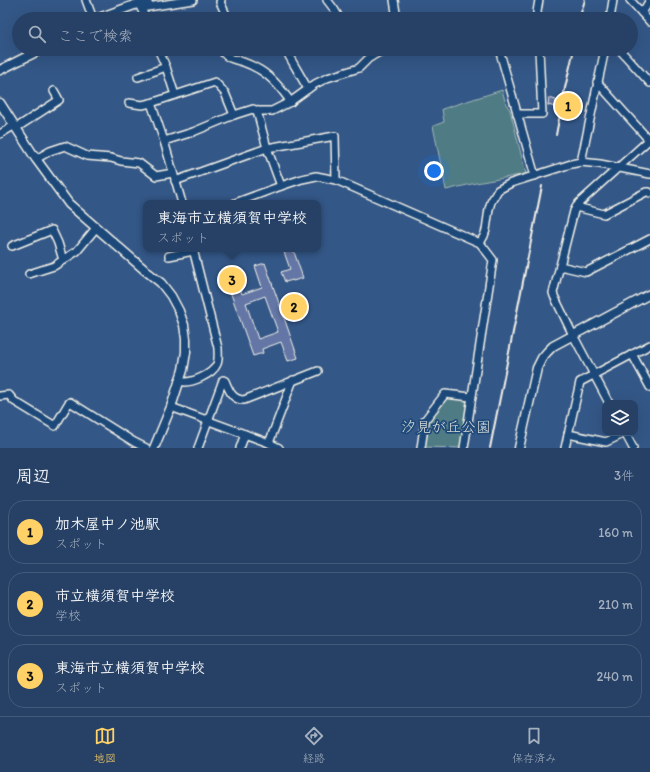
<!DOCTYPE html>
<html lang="ja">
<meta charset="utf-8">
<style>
:root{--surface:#264165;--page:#2e486b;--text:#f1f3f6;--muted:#a4afbf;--line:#425a79;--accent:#ffd166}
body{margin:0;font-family:Itim,"Klee One",sans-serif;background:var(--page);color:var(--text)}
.controls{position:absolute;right:12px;bottom:12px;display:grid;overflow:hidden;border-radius:8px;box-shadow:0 4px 16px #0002}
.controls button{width:36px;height:36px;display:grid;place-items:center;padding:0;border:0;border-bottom:1px solid var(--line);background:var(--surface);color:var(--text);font:20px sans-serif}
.you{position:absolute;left:434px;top:171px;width:14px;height:14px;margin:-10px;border:3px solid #fff;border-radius:50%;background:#1a73e8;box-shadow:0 0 0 6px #1a73e833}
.badge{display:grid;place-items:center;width:26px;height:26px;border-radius:50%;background:var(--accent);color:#111;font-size:13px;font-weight:700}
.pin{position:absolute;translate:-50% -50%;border:2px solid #fff;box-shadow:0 1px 4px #0006}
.popup{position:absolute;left:143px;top:200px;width:178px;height:52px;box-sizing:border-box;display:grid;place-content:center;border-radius:8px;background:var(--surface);filter:drop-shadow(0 1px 3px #0005);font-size:13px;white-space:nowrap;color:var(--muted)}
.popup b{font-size:15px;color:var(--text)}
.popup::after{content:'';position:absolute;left:50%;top:100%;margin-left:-8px;border:8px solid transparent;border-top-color:var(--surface)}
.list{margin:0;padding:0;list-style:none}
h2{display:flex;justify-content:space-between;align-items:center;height:52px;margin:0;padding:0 16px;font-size:17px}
h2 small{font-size:13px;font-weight:400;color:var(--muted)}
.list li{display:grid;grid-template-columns:26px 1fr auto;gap:12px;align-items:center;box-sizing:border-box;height:64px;margin:0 8px 8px;padding:0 8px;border:1px solid var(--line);border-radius:16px}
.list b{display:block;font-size:15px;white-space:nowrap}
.list p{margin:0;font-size:13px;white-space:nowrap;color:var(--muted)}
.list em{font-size:13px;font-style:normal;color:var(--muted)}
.icon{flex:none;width:22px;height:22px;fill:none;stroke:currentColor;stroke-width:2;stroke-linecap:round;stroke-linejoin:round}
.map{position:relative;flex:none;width:650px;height:448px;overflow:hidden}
.search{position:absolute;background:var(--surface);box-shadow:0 4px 16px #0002;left:12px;right:12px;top:12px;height:44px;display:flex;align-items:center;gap:10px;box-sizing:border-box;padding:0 14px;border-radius:22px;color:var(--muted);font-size:15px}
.sheet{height:268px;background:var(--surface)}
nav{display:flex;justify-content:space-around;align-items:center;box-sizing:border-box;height:56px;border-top:1px solid var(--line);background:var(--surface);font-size:11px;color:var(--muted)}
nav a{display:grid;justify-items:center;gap:2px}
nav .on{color:var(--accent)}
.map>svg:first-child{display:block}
.green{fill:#4f7c84;stroke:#a2b6b6}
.building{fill:#6476a5;stroke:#f4f1e8;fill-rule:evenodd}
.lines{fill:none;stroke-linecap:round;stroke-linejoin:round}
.minor-casing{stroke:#f4f1e8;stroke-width:10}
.tertiary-casing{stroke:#f4f1e8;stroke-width:11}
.minor{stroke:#1f4a7a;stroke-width:7}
.tertiary{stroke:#1f4a7a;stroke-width:8}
.rail{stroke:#f4f1e8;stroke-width:2}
.labels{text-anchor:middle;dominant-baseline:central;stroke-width:3.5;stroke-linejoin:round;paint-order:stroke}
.park-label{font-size:15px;fill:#dbdfd9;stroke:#1f4a7a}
</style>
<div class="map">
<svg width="650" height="448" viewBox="0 0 650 448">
<rect width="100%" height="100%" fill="#335787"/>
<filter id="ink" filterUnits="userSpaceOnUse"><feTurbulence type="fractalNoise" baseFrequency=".025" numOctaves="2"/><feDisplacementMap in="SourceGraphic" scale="8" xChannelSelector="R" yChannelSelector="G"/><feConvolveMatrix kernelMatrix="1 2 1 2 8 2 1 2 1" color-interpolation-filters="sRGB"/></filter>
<g filter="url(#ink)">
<g class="green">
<polygon points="502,90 506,104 510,110 526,174 476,183 446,190 433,126 444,122 442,109"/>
<polygon points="445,394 471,397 464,448 421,447 425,420"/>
</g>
<g class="building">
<polygon points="549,98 556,100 555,107 548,105"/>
<polygon points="565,101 572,103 570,111 564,109"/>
<polygon points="283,249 293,249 303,278 293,281 293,280 285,282 281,272 290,269"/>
<path d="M 265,263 L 298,358 L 288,361 L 281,342 L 262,349 L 263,353 L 253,356 L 225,277 L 235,273 L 242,294 L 262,287 L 255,266 ZM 265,296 L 278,332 L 258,339 L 246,303 Z"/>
</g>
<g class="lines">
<g class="minor-casing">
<g id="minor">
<polyline points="86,0 93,19"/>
<polyline points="221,0 220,2 228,19"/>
<polyline points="327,0 334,9 340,19"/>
<polyline points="394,0 397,19"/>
<polyline points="630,0 650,22"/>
<polyline points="139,4 146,19"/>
<polyline points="141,8 193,0"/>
<polyline points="642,13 650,0"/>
<polyline points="406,19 418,17 419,19"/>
<polyline points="538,19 537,12 539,0"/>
<polyline points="610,19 613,0"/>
<polyline points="158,49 166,67 175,95"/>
<path d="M 220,49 C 227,59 233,59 243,62 C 249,64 255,67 260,70 C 273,78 282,90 291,102"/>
<polyline points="368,49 371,57"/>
<polyline points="499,49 535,176"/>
<polyline points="619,49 650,83"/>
<polyline points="289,56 308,89"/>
<polyline points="138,77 166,67"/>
<polyline points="597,82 649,140"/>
<polyline points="129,103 142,105 151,103"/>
<polyline points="257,111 267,148 281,186"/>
<polyline points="517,114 542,114 539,49"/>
<polyline points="16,128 59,100 54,91"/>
<polyline points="0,134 15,125"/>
<polyline points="164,141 193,132 234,115 253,109 257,111 272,111 290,102 315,84 327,78 359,68 369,58 385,49"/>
<polyline points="36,159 50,151 65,146 87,156 111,158 121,161 139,163 156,176 173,173"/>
<polyline points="581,162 605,49"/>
<polyline points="175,181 267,148 335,136 336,180"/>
<polyline points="182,203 164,141 151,103 215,82 225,93 234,115"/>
<polyline points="235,203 281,186 302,179 316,176 336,180 480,243 493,260 464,448"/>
<polyline points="576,207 604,214 646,192 649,192 650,193"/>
<polyline points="480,243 484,236 486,230 489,209 491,202 498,190 511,183 571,164 581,162 600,164 650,174"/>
<polyline points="12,246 52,230 58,243 63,260"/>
<polyline points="169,256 193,251"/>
<polyline points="560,266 586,272 650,239"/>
<polyline points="29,274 54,266 77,251 96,228"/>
<polyline points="632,354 650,387"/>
<path d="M 179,381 C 190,385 213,374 217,364 C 219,359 218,353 218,348 L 193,249"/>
<polyline points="0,396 9,395 14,401 55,426 68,404 70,402 134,442 146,448"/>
<polyline points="609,403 573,335 554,296 553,293 574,211 579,203 650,139"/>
<polyline points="171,407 269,443 279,448"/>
<polyline points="625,433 633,448"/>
<polyline points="568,434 606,442 625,433"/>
<polyline points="269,443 293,380"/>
<path d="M 198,448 L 223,380 L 225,381 C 229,390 232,400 244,400 L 318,371"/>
<polyline points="240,448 245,434"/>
<polyline points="421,448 425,420 445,394 471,397"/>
<polyline points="565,448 580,382 650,345"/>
</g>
</g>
<g class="tertiary-casing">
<g id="tertiary">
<polyline points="96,19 148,0"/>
<polyline points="0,70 42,49"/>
<polyline points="0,103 36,159 69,204 146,271 161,283 171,296 179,311 184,325 186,339 186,352 183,370 171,407 154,448"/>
<polyline points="519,448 537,368 542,358 547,352 553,346 650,294"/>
</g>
</g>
<use href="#minor" class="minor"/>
<use href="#tertiary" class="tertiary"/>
<g class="rail">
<polyline points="579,19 585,0"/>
<polyline points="556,135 565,88 574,49"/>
<polyline points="490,448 542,186"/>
</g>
</g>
</g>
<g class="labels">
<g class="park-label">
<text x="446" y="427">汐見が丘公園</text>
</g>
</g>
</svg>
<div class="controls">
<button><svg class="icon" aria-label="layers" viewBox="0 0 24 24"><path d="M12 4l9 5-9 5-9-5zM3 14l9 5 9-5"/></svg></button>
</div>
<div class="you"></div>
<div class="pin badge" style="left:568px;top:106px">1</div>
<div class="pin badge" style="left:294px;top:307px">2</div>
<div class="pin badge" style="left:232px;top:280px">3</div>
<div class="popup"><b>東海市立横須賀中学校</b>スポット</div>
<div class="search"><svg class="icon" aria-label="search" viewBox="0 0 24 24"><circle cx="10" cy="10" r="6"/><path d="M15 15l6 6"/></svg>ここで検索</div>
</div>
<section class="sheet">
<h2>周辺<small>3件</small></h2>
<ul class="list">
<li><span class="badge">1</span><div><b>加木屋中ノ池駅</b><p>スポット</p></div><em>160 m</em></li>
<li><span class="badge">2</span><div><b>市立横須賀中学校</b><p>学校</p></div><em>210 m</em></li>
<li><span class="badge">3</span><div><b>東海市立横須賀中学校</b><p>スポット</p></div><em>240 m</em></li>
</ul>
</section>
<nav>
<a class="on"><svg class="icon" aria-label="map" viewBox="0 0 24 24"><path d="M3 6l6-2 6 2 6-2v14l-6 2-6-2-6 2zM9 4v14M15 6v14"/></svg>地図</a>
<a><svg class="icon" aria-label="directions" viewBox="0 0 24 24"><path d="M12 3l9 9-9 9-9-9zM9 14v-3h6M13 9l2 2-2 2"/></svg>経路</a>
<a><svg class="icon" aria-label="saved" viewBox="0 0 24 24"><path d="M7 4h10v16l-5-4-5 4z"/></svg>保存済み</a>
</nav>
